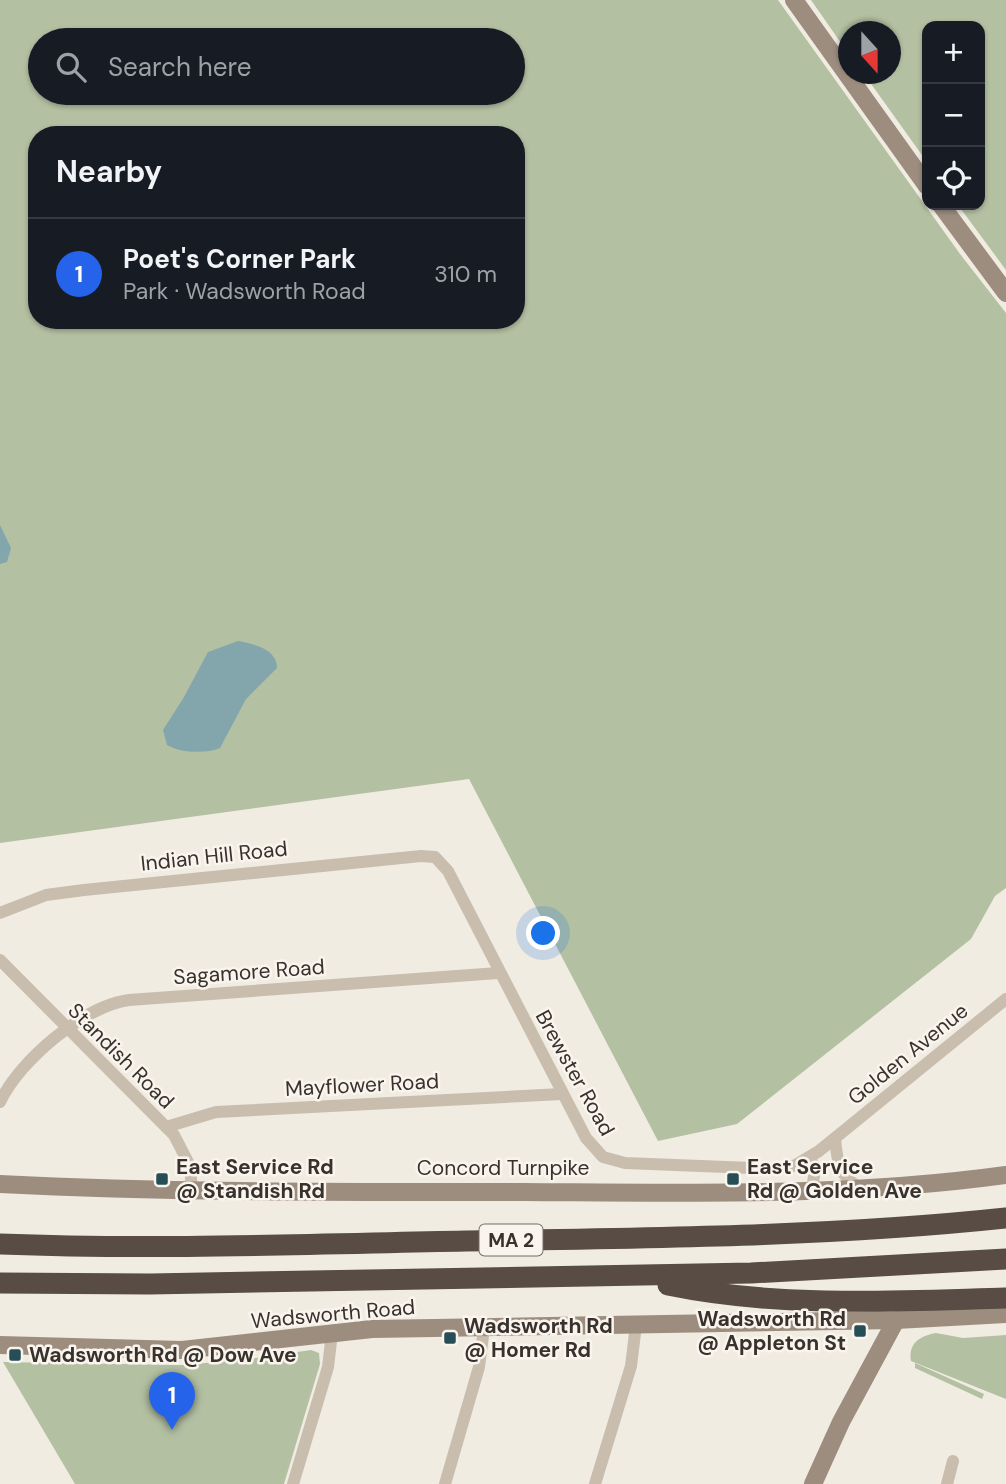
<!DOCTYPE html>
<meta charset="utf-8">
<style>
:root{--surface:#171b24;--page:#242831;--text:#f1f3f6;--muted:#9ea1a6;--line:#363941;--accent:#2563eb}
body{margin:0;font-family:"DM Sans",sans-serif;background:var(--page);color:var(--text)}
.controls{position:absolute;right:21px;top:21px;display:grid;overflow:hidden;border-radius:14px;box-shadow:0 2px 5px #0004}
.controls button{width:63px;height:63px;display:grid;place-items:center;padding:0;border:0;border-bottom:2px solid var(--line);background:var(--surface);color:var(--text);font:35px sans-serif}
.compass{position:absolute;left:838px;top:21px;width:63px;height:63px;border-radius:50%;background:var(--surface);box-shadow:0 2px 5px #0004;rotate:159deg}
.you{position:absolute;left:544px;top:934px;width:24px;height:24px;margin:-18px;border:5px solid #fff;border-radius:50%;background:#1a73e8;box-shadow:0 0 0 10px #1a73e833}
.badge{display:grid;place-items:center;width:46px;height:46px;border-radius:50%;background:var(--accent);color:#fff;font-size:23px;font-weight:700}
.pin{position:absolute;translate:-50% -58px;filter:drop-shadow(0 2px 4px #0008)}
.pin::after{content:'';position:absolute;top:37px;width:24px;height:21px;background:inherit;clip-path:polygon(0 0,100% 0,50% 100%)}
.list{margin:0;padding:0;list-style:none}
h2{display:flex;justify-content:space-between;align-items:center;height:91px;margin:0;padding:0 28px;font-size:30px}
h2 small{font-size:23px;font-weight:400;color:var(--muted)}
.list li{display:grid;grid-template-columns:46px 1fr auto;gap:21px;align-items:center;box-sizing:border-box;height:112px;padding:0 28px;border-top:2px solid var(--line)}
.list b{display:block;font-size:26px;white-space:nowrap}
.list p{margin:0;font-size:23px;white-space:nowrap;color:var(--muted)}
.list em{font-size:23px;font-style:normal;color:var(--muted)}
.icon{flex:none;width:38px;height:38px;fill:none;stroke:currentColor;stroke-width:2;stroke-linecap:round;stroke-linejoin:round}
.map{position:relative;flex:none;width:1006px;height:1484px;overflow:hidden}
.search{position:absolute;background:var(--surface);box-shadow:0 2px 5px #0004;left:28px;top:28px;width:497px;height:77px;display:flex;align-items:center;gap:18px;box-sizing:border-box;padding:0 24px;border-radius:38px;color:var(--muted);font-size:26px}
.panel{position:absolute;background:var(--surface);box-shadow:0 2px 5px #0004;left:28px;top:126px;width:497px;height:203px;border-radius:28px}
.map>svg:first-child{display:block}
.green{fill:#b3c0a2;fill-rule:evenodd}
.water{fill:#83a6ac}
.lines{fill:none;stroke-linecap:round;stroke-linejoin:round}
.street{stroke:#c9bdae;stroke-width:12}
.secondary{stroke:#9c8d7f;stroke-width:18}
.highway{stroke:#584c44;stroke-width:21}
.poi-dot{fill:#254e56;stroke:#f9f5ee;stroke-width:2.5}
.labels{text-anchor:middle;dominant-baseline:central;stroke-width:5;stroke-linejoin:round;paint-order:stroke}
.shield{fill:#f9f5ee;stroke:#726c66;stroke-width:2}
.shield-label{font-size:19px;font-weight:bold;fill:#38312c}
.street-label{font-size:21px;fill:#38312c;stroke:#f9f5ee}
.poi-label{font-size:21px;font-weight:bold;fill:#38312c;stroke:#f9f5ee;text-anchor:start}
</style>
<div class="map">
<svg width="1006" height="1484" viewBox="0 0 1006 1484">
<rect width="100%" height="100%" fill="#f1ece1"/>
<g class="green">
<path d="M 0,0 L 778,0 L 960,254 L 1006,313 L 1006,888 L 995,896 L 971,939 L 737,1124 L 658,1141 L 469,779 L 0,843 ZM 40,40 L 513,40 L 513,93 L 40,93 ZM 37,135 L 516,135 L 516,320 L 37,320 Z"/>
<polygon points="811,0 1006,0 1006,270 958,205 980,205 980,26 927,26 927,162 864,74 890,74 890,32 848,32 848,53"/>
<path d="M 936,1333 L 963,1338 L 1006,1335 L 1006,1399 L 911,1361 C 908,1343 920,1336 936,1333 Z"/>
<polygon points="311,1350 319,1353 320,1364 284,1484 75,1484 3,1362 181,1365 242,1360"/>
<polygon points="915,1363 984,1394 982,1399 915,1368"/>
</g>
<g class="water">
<polygon points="0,525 11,548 7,562 0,564"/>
<path d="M 238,641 C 254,644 277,649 277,668 L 246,699 L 220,748 C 206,754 180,753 167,745 L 163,730 L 184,697 L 208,652 Z"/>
</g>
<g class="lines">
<g class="street">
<polyline points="0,913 46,895 84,890 421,856 435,857 448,871 586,1138 603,1157 625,1163 775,1169 794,1166 819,1151 1006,999"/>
<polyline points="0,960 174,1135 190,1166 192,1191"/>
<path d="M 0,1102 C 20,1060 84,1006 129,1000 L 498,973"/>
<polyline points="166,1127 216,1112 562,1094"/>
<path d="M 835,1139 C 837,1160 839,1178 860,1187"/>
<polyline points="810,1158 815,1169 812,1190"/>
<polyline points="293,1484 328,1367 332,1333"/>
<polyline points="445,1484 479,1367 484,1328"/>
<polyline points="595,1484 631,1366 636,1325"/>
<polyline points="947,1484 953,1461"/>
</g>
<g class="secondary">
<polyline points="794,0 927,186"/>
<polyline points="941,205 1006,293"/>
<path d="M 0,1184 C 175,1193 350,1192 524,1192 C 685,1193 847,1197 1006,1175"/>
<polyline points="0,1345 182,1350 372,1329 896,1320 1006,1314"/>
<polyline points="813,1484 841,1422 896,1320"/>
</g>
<g class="highway">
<path d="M 0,1244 C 155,1250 311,1244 466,1241 C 646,1238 827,1237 1006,1218"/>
<polyline points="0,1283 150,1284 751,1273 1006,1259"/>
<path d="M 668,1285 C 779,1308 894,1301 1006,1298"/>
</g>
</g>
<g class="poi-dot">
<rect x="155" y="1172" width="14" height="14" rx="3.5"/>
<rect x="726" y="1172" width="14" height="14" rx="3.5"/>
<rect x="853" y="1324" width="14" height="14" rx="3.5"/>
<rect x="443" y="1331" width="14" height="14" rx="3.5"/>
<rect x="8" y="1348" width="14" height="14" rx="3.5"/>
</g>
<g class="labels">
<rect class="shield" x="479.5" y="1224.5" width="63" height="31" rx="5"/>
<g class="shield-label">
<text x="511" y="1240">MA 2</text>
</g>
<g class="street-label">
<text transform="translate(214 856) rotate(-6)">Indian Hill Road</text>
<text transform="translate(249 972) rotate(-4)">Sagamore Road</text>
<text transform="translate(908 1054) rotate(-39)">Golden Avenue</text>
<text transform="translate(121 1056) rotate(45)">Standish Road</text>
<text transform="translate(575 1073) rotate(61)">Brewster Road</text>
<text transform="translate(362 1085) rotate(-3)">Mayflower Road</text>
<text x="503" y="1168">Concord Turnpike</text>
<text transform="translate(333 1314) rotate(-5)">Wadsworth Road</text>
</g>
<g class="poi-label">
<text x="176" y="1167">East Service Rd<tspan x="176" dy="24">@ Standish Rd</tspan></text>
<text x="747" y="1167">East Service<tspan x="747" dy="24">Rd @ Golden Ave</tspan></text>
<text x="846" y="1319" text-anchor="end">Wadsworth Rd<tspan x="846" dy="24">@ Appleton St</tspan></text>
<text x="464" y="1326">Wadsworth Rd<tspan x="464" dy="24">@ Homer Rd</tspan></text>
<text x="29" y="1355">Wadsworth Rd @ Dow Ave</text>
</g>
</g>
</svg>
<div class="controls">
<button>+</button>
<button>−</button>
<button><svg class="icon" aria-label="locate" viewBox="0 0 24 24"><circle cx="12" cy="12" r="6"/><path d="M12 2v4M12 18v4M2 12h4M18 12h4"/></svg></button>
</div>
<svg class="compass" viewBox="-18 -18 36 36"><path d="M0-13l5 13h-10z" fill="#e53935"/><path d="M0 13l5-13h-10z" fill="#9ea1a6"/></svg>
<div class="you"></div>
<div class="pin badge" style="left:172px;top:1430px">1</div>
<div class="search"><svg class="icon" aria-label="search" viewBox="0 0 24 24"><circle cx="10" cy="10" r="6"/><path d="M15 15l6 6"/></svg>Search here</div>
<section class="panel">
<h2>Nearby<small></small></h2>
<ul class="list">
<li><span class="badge">1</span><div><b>Poet's Corner Park</b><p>Park · Wadsworth Road</p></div><em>310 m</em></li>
</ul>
</section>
</div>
